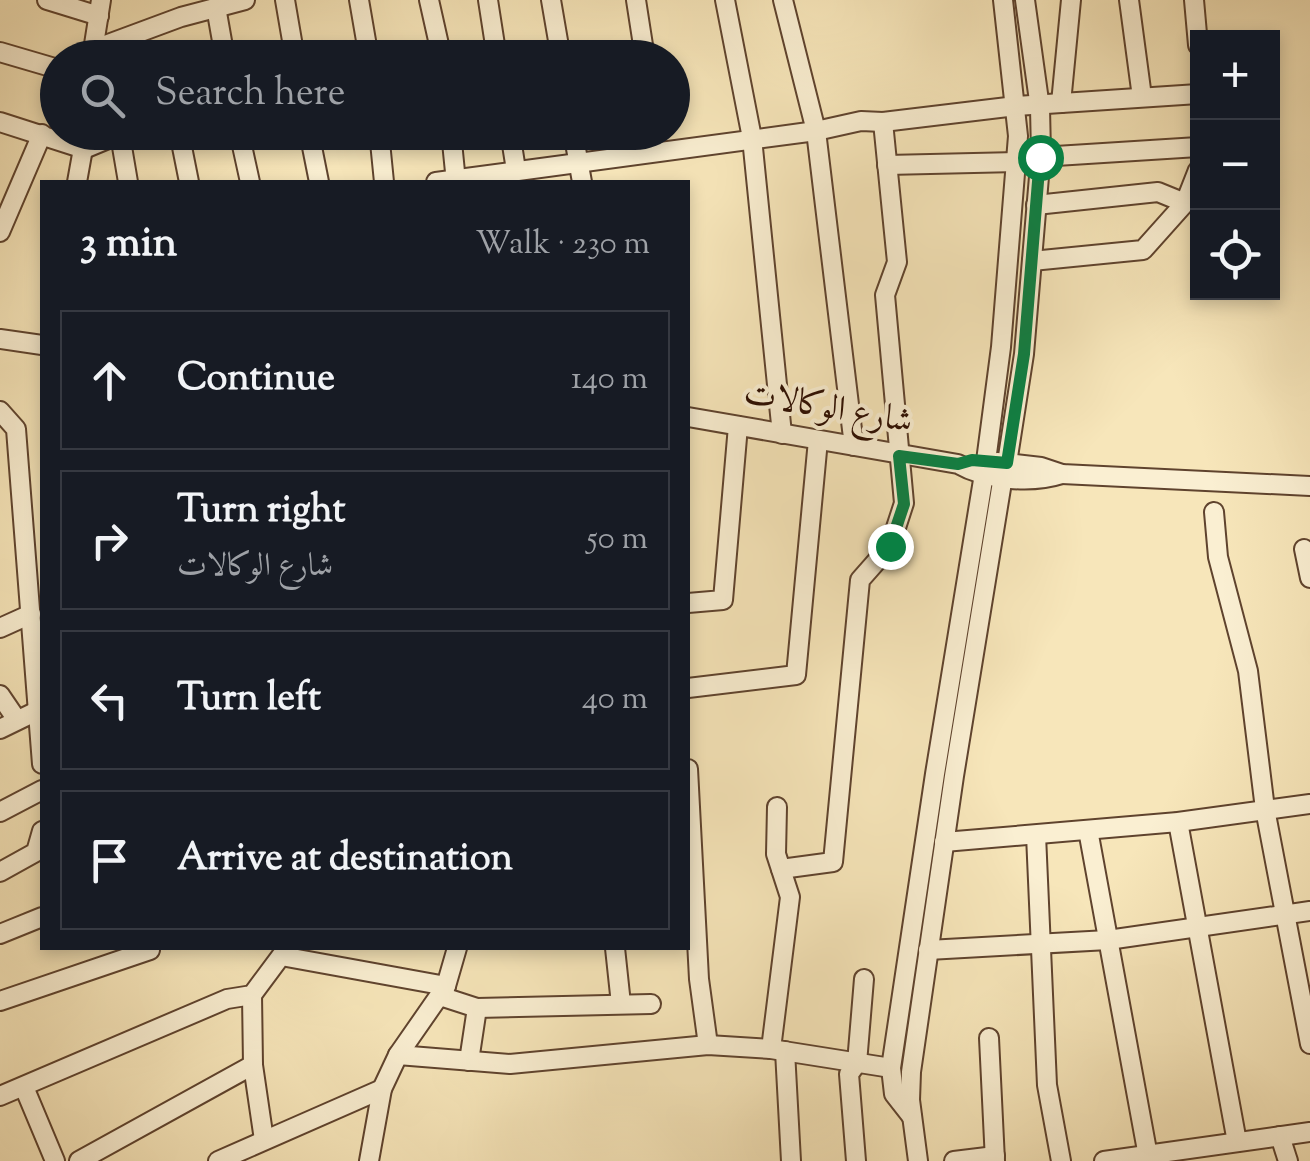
<!DOCTYPE html>
<meta charset="utf-8">
<style>
:root{--surface:#171b24;--page:#242831;--text:#f1f3f6;--muted:#9ea1a6;--line:#363941}
body{margin:0;font-family:"Sorts Mill Goudy",Amiri,serif;background:var(--page);color:var(--text)}
.controls{position:absolute;right:30px;top:30px;display:grid;overflow:hidden;border-radius:0px;box-shadow:0 5px 15px #0003}
.controls button{width:90px;height:90px;display:grid;place-items:center;padding:0;border:0;border-bottom:2px solid var(--line);background:var(--surface);color:var(--text);font:50px sans-serif}
.stop{position:absolute;width:30px;height:30px;margin:-22px;border:8px solid #0b8043;border-radius:50%;background:#fff}
.stop.end{background:#0b8043;border-color:#fff;box-shadow:0 2px 10px #0008}
.list{margin:0;padding:0;list-style:none}
h2{display:flex;justify-content:space-between;align-items:center;height:130px;margin:0;padding:0 40px;font-size:42px}
h2 small{font-size:32px;font-weight:400;color:var(--muted)}
.list li{display:grid;grid-template-columns:65px 1fr auto;gap:30px;align-items:center;box-sizing:border-box;height:140px;margin:0 20px 20px;padding:0 20px;border:2px solid var(--line);border-radius:0px}
.list b{display:block;font-size:38px;white-space:nowrap}
.list p{margin:0;font-size:32px;white-space:nowrap;color:var(--muted)}
.list em{font-size:32px;font-style:normal;color:var(--muted)}
.icon{flex:none;width:55px;height:55px;fill:none;stroke:currentColor;stroke-width:2;stroke-linecap:round;stroke-linejoin:round}
.map{position:relative;flex:none;width:1310px;height:1161px;overflow:hidden}
.search{position:absolute;background:var(--surface);box-shadow:0 5px 15px #0003;left:40px;top:40px;width:650px;height:110px;display:flex;align-items:center;gap:25px;box-sizing:border-box;padding:0 35px;border-radius:55px;color:var(--muted);font-size:38px}
.panel{position:absolute;background:var(--surface);box-shadow:0 5px 15px #0003;left:40px;top:180px;width:650px;height:770px;border-radius:0px}
.map>svg:first-child{display:block}
.lines{fill:none;stroke-linecap:round;stroke-linejoin:round}
.minor-casing{stroke:#5f432e;stroke-width:22}
.minor{stroke:#faefd2;stroke-width:18}
.route{stroke:#0b8043;stroke-width:12}
.labels{text-anchor:middle;dominant-baseline:central;stroke-width:8;stroke-linejoin:round;paint-order:stroke}
.street-label{font-size:35px;fill:#2c0d00;stroke:#faefd2}
</style>
<div class="map">
<svg width="1310" height="1161" viewBox="0 0 1310 1161">
<rect width="100%" height="100%" fill="#f7e6ba"/>
<filter id="stains"><feTurbulence type="fractalNoise" baseFrequency=".002" numOctaves="4"/><feColorMatrix values="0 0 0 0 .2 0 0 0 0 .09 0 0 0 0 .02 0 0 0 .5 -.17"/></filter>
<radialGradient id="worn" r=".72"><stop offset=".6" stop-color="#630" stop-opacity="0"/><stop offset="1" stop-color="#630" stop-opacity=".3"/></radialGradient>
<g class="lines">
<g class="minor-casing">
<g id="minor">
<polyline points="47,0 99,16"/>
<polyline points="285,0 295,58"/>
<polyline points="359,0 369,58"/>
<polyline points="429,0 442,58"/>
<polyline points="488,0 497,58"/>
<polyline points="551,0 561,58"/>
<polyline points="636,0 645,58"/>
<polyline points="725,0 752,138 782,434"/>
<polyline points="783,0 816,131 854,446"/>
<polyline points="1129,0 1142,97"/>
<polyline points="1194,0 1198,45"/>
<polyline points="216,7 225,58"/>
<polyline points="92,50 181,17 245,0"/>
<polyline points="0,52 58,69"/>
<polyline points="92,57 101,0"/>
<polyline points="1061,103 1071,0"/>
<polyline points="0,122 84,149 125,132"/>
<polyline points="179,132 189,182"/>
<polyline points="239,132 250,182"/>
<polyline points="309,132 319,182"/>
<polyline points="379,132 384,182"/>
<polyline points="451,132 456,182"/>
<polyline points="510,132 516,170"/>
<polyline points="573,132 582,182"/>
<polyline points="120,135 128,182"/>
<polyline points="1040,157 1198,147"/>
<polyline points="887,165 1017,162"/>
<polyline points="77,182 86,132"/>
<polyline points="436,182 816,131 861,121 883,122 1016,106 1198,94"/>
<polyline points="1036,205 1158,192 1185,203"/>
<polyline points="0,232 42,134"/>
<polyline points="1032,261 1143,250 1185,203 1198,170"/>
<polyline points="0,339 42,345"/>
<polyline points="0,411 16,429 42,764"/>
<path d="M 688,417 L 958,464 C 986,480 1031,484 1062,474"/>
<polyline points="986,461 1001,347 1018,136 1003,0"/>
<polyline points="997,462 1041,467 1062,474 1310,486"/>
<polyline points="1007,463 1024,354 1041,153 1040,108 1025,0"/>
<polyline points="1214,512 1218,557 1248,671 1265,809 1310,1044"/>
<polyline points="1304,549 1310,578"/>
<polyline points="688,603 723,600 738,426"/>
<polyline points="0,628 31,614"/>
<polyline points="688,688 796,675 818,440"/>
<polyline points="0,695 17,720"/>
<polyline points="0,729 39,710"/>
<polyline points="688,769 699,979 708,1045"/>
<polyline points="0,812 42,790"/>
<polyline points="1178,822 1237,1142"/>
<polyline points="1088,830 1148,1156"/>
<polyline points="1036,835 1047,1085 1061,1161"/>
<polyline points="944,842 1178,822 1310,804"/>
<polyline points="781,869 833,862 860,580 890,546 904,503 885,295 897,262 883,122"/>
<polyline points="0,872 36,852 42,831"/>
<polyline points="0,934 42,917"/>
<polyline points="615,948 621,1004"/>
<polyline points="928,950 1108,940 1310,911"/>
<polyline points="252,995 253,1065 264,1140"/>
<polyline points="440,996 477,1008 651,1004"/>
<polyline points="0,1001 150,950"/>
<polyline points="989,1038 995,1161"/>
<polyline points="771,1049 790,897 776,854 777,807"/>
<polyline points="785,1051 791,1161"/>
<polyline points="398,1055 510,1064 708,1045 771,1049 891,1068"/>
<polyline points="469,1061 477,1008"/>
<polyline points="24,1087 55,1161"/>
<polyline points="0,1096 227,999 252,995 281,956 446,986"/>
<polyline points="912,1117 894,1094 891,1068 935,774 984,474"/>
<polyline points="1280,1136 1288,1161"/>
<polyline points="79,1161 253,1065"/>
<polyline points="218,1161 382,1089"/>
<polyline points="369,1161 382,1089 398,1055 446,986 457,948"/>
<polyline points="856,1161 849,1074 857,1063 864,979"/>
<polyline points="918,1161 910,1100 911,1072 954,776 1003,476"/>
<polyline points="954,1161 995,1156"/>
<polyline points="1104,1161 1310,1132"/>
</g>
</g>
<use href="#minor" class="minor"/>
</g>
<g class="lines">
<polyline class="route" points="890,546 904,504 899,456 958,464 972,460 1007,463 1024,354 1040,157"/>
</g>
<g class="labels">
<g class="street-label">
<text transform="translate(828 409) rotate(10)">شارع الوكالات</text>
</g>
</g>
<rect width="100%" height="100%" filter="url(#stains)"/>
<rect width="100%" height="100%" fill="url(#worn)"/>
</svg>
<div class="controls">
<button>+</button>
<button>−</button>
<button><svg class="icon" aria-label="locate" viewBox="0 0 24 24"><circle cx="12" cy="12" r="6"/><path d="M12 2v4M12 18v4M2 12h4M18 12h4"/></svg></button>
</div>
<div class="stop" style="left:1040px;top:157px"></div>
<div class="stop end" style="left:890px;top:546px"></div>
<div class="search"><svg class="icon" aria-label="search" viewBox="0 0 24 24"><circle cx="10" cy="10" r="6"/><path d="M15 15l6 6"/></svg>Search here</div>
<section class="panel">
<h2>3 min<small>Walk · 230 m</small></h2>
<ul class="list">
<li><svg class="icon" aria-label="ahead" viewBox="0 0 24 24"><path d="M12 20V5M6 11l6-6 6 6"/></svg><div><b>Continue</b></div><em>140 m</em></li>
<li><svg class="icon" aria-label="right" viewBox="0 0 24 24"><path d="M7 20v-9h11M14 6l5 5-5 5"/></svg><div><b>Turn right</b><p>شارع الوكالات</p></div><em>50 m</em></li>
<li><svg class="icon" aria-label="left" viewBox="0 0 24 24"><path d="M17 20v-9H6M10 6l-5 5 5 5"/></svg><div><b>Turn left</b></div><em>40 m</em></li>
<li><svg class="icon" aria-label="arrive" viewBox="0 0 24 24"><path d="M6 21V4h12l-3 4 3 4H6"/></svg><div><b>Arrive at destination</b></div></li>
</ul>
</section>
</div>
